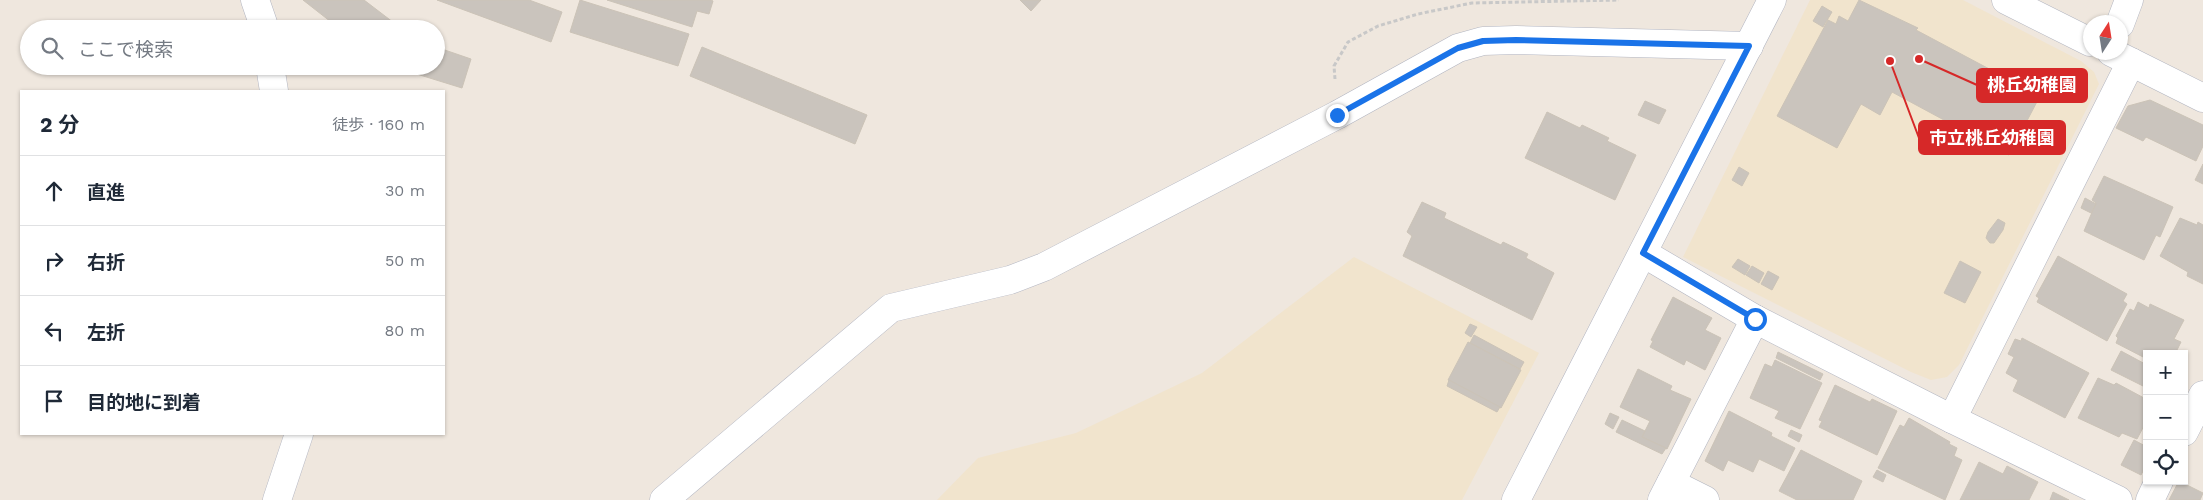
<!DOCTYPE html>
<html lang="ja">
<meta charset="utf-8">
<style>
:root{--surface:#fff;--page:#f2f2f3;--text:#1f2937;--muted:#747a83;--line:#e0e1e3}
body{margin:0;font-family:"Work Sans","Noto Sans JP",sans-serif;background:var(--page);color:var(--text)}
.controls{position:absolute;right:15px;bottom:15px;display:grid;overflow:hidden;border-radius:0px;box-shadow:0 1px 4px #0004}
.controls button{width:45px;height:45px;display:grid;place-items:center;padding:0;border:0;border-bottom:1px solid var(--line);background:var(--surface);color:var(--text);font:25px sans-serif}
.compass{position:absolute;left:2083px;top:15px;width:45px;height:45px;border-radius:50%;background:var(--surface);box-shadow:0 1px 4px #0004;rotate:12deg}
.stop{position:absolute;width:15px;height:15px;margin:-11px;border:4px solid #1a73e8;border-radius:50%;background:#fff}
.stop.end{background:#1a73e8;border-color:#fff;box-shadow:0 1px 5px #0008}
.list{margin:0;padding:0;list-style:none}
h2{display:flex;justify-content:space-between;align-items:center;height:65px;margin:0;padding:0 20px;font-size:21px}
h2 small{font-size:16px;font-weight:400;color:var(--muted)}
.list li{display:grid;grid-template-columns:32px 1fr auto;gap:15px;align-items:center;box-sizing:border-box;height:70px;padding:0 20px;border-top:1px solid var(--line)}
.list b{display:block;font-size:19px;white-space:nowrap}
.list em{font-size:16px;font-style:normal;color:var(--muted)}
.icon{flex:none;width:28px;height:28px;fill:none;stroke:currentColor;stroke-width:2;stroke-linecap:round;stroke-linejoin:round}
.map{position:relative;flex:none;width:2203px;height:500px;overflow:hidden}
.search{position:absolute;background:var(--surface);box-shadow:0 1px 4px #0004;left:20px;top:20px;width:425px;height:55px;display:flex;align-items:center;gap:12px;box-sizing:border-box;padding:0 18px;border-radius:28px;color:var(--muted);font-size:19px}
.panel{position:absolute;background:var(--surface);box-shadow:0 1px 4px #0004;left:20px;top:90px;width:425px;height:345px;border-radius:0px}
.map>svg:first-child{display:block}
.education{fill:#f1e4cd}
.building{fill:#cac4bd;stroke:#cbc3b7}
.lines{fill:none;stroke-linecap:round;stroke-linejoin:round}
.street-casing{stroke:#b2b5c1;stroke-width:29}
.path{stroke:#c8c8c8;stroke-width:3;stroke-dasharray:4 2.5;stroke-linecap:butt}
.street{stroke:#fff;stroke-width:28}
.route{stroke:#1a73e8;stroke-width:6}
.leader{fill:none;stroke:#d62828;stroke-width:2}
.callout-dot{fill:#d62828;stroke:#fff;stroke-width:2}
.callout{fill:#d62828;stroke:#d62828;stroke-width:2}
.callout-label{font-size:18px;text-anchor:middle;font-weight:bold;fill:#fff}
</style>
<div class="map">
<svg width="2203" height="500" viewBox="0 0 2203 500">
<rect width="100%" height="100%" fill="#efe7de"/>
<g class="education">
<polygon points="1810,0 1963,0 2081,61 2094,72 2099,84 1959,365 1947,377 1931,380 1911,372 1683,257"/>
<polygon points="1354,257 1539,353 1462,500 937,500 978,458 1076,433 1202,373"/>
</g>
<g class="building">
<polygon points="303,0 364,0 402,29 340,29"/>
<polygon points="437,0 529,0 562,12 551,42"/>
<polygon points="580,0 689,34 678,66 570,32"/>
<polygon points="607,0 711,0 713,1 709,14 697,11 692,27"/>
<polygon points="1020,0 1041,0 1031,11"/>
<polygon points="1859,0 1918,28 1916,30 2040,96 2009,155 1892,92 1880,115 1861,104 1837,148 1777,116 1828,20 1836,24 1839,16 1848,21"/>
<polygon points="1822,6 1832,12 1823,27 1813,21"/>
<polygon points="436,47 471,59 462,88 391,66 436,66"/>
<polygon points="702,47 867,115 855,144 690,76"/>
<polygon points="2150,100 2203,125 2203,146 2196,161 2146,137 2143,141 2116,128 2128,106"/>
<polygon points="1645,101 1666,110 1659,124 1638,115"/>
<polygon points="1547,112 1580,128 1582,125 1609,138 1607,141 1636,155 1615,200 1525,158"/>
<polygon points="2203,164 2203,184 2195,180"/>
<polygon points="1739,167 1749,173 1742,186 1732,180"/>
<polygon points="2104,176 2173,207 2160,237 2156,235 2144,260 2084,231 2096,203 2092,200"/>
<polygon points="2085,198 2096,204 2091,213 2081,208"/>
<polygon points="1422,202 1446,213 1444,218 1501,245 1503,242 1528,254 1526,258 1554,273 1532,320 1403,256 1412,236 1407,232"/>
<polygon points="2180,218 2197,225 2198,222 2203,225 2203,284 2187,276 2188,272 2160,256"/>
<polygon points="1998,219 2005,223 2003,230 1994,243 1990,243 1986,238 1988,232"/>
<polygon points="2058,256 2127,294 2123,301 2127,304 2107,341 2037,302 2039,298 2036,296"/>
<polygon points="1738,259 1750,266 1745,275 1732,267"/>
<polygon points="1960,261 1981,272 1965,303 1944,293"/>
<polygon points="1752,266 1764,273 1759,283 1746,275"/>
<polygon points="1768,271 1779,277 1772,290 1761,284"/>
<polygon points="1673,297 1712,318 1705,330 1721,338 1705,370 1686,360 1684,365 1650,347 1653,341 1651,340"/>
<polygon points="2138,302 2149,308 2150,304 2184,320 2174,339 2181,342 2175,354 2147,354 2147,359 2116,343 2118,338 2116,336 2130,309 2134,311"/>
<polygon points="1470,324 1477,327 1471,337 1465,333"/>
<polygon points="1474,335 1524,362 1520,369 1470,343"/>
<polygon points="2022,338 2089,373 2065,418 2013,391 2018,380 2006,373 2014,357 2008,354 2015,339 2021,341"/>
<polygon points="1468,342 1521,370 1501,408 1448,380"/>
<polygon points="2121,351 2147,365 2147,388 2111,370"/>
<polygon points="1778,352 1823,374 1820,380 1776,358"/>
<polygon points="1775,360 1822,383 1800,429 1775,418 1779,411 1750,398 1765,364 1772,367"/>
<polygon points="1638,369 1672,386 1670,390 1691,399 1667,449 1642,437 1650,421 1620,407"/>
<polygon points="2098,378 2114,385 2116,383 2144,398 2144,401 2147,403 2147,420 2137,439 2122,433 2119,437 2078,418"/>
<polygon points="1449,380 1500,407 1497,412 1447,386"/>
<polygon points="1835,385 1870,402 1872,399 1897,411 1877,455 1819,427 1822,421 1819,420"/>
<polygon points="1729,411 1772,433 1771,436 1795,448 1784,471 1759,459 1753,472 1728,460 1723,471 1705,461"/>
<polygon points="1610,413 1619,417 1613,429 1605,424"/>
<polygon points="1909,418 1950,442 1949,444 1957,448 1954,456 1962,460 1945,500 1878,468 1900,425 1904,427"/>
<polygon points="1622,420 1645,431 1642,437 1666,448 1662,454 1616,432"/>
<polygon points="1791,430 1802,435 1799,442 1788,436"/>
<polygon points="2134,440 2147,447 2147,463 2141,475 2121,465"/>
<polygon points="1801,450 1862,481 1853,500 1797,500 1779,491"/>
<polygon points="1979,462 2003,474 2007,466 2038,482 2029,500 1960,500"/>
<polygon points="1877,470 1886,475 1883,482 1873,477"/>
<polygon points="2179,481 2203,493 2200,500 2169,500"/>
<polygon points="2053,492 2069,500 2050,500"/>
</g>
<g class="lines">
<g class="street-casing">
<g id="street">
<polyline points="255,0 265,29"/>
<polyline points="2006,0 2090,42"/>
<polyline points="2120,24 2129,0"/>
<polyline points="2111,52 2203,98"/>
<polyline points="270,66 274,91"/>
<polyline points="1643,253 1755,319 1952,419 2118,500"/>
<polyline points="1952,419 2131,62"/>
<polyline points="2184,432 2203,395"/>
<polyline points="1671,483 1705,500"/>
<polyline points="277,500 299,434"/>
<polyline points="664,500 891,308 1010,280 1044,267 1337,115 1458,48 1483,41 1516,40 1749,46"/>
<polyline points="1516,500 1772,0"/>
<polyline points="1662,500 1755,319"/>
<polyline points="2150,500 2159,481"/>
</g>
</g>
<polyline class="path" points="1335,79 1334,66 1348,42 1378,26 1418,14 1472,3 1619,0"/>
<use href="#street" class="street"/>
</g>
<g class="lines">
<polyline class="route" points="1337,115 1458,48 1483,41 1516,40 1749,46 1643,253 1755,319"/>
</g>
<path class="leader" d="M1919 59L1977 85M1890 61L1919 138"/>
<g class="callout-dot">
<circle cx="1919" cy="59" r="5"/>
<circle cx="1890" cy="61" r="5"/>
</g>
<g class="callout">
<rect x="1977" y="69" width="110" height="33" rx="5"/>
<rect x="1919" y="121" width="146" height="33" rx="5"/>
</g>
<g class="callout-label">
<text x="2032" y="91">桃丘幼稚園</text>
<text x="1992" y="144">市立桃丘幼稚園</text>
</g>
</svg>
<div class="controls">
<button>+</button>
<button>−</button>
<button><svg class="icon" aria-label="locate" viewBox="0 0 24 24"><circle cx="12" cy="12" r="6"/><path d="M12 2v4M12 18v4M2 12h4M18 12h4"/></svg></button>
</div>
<svg class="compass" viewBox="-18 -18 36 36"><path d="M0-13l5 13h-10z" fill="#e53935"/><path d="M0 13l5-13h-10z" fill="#747a83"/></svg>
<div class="stop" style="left:1755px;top:319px"></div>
<div class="stop end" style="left:1337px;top:115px"></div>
<div class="search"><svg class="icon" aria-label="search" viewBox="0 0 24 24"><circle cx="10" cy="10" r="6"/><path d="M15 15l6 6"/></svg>ここで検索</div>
<section class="panel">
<h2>2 分<small>徒歩 · 160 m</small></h2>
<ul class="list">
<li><svg class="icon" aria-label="ahead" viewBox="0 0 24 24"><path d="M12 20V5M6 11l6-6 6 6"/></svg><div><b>直進</b></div><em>30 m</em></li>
<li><svg class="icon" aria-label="right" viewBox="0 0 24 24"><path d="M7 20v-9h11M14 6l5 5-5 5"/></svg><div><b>右折</b></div><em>50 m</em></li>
<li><svg class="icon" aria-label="left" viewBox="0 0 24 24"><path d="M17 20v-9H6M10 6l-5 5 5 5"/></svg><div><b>左折</b></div><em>80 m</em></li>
<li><svg class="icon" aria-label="arrive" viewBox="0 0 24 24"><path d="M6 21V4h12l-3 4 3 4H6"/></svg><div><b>目的地に到着</b></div></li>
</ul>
</section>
</div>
